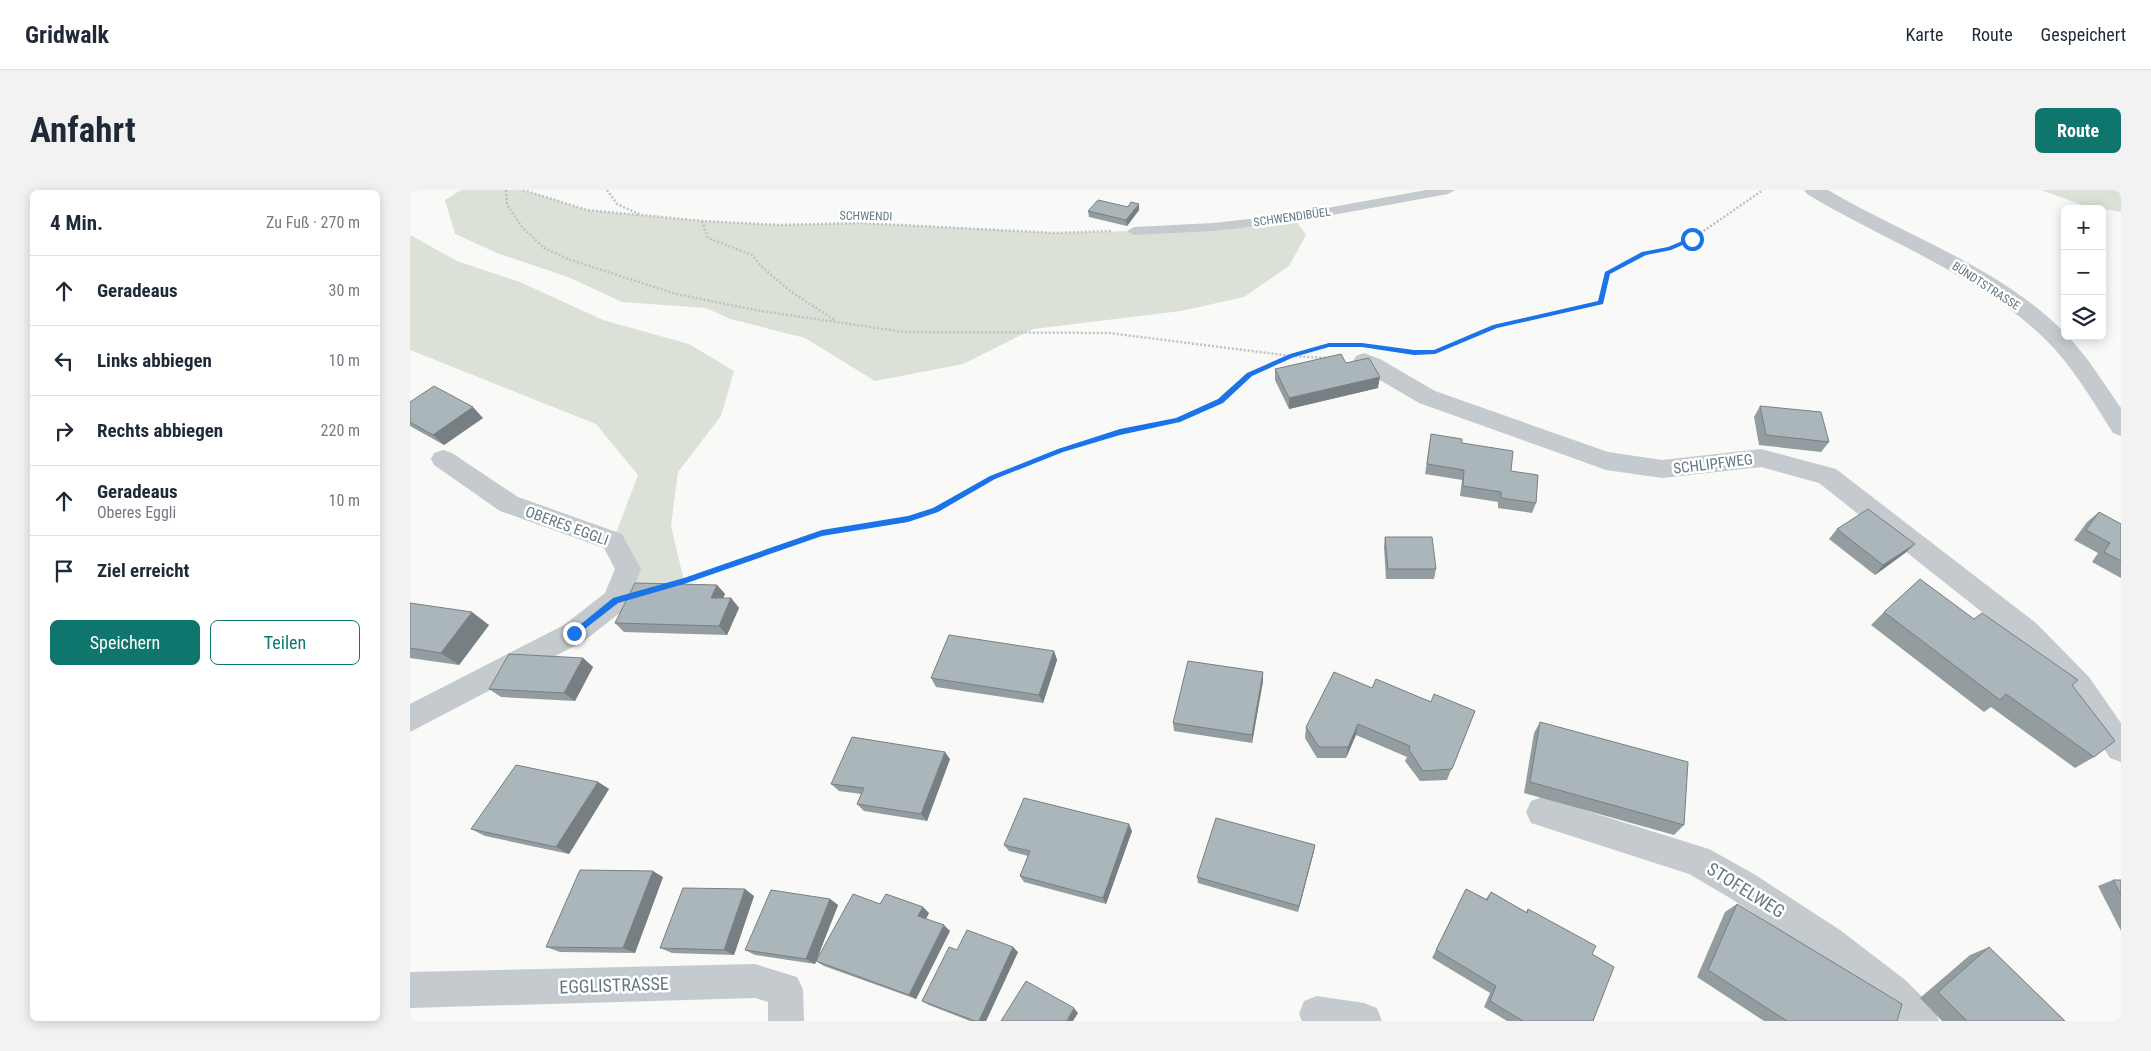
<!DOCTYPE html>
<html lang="de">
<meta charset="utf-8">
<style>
:root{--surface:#fff;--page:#f2f2f3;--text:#1f2937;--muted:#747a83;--line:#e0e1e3;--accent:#0f766e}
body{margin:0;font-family:"Roboto Condensed",sans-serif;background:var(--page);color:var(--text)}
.controls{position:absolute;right:15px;top:15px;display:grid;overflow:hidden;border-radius:8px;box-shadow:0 2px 12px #0003}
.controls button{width:45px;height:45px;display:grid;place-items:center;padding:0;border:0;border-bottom:1px solid var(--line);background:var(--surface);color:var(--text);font:25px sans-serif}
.stop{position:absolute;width:15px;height:15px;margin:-11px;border:4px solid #1a73e8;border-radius:50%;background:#fff}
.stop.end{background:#1a73e8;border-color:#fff;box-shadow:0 1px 5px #0008}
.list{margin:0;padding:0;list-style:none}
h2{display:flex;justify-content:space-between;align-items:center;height:65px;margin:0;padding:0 20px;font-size:21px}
h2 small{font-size:16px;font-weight:400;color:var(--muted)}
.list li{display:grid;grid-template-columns:32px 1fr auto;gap:15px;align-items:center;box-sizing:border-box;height:70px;padding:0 20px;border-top:1px solid var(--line)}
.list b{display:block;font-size:19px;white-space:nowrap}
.list p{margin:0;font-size:16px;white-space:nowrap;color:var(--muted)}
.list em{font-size:16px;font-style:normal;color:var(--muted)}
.actions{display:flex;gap:10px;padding:15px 20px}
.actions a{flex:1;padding:11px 0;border:1px solid var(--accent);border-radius:8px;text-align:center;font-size:18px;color:var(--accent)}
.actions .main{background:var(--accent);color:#fff}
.icon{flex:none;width:28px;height:28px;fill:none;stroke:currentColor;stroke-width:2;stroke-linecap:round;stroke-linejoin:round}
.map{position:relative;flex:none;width:1711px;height:831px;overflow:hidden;border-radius:8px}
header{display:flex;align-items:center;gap:30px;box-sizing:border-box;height:70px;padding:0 25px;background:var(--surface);border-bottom:1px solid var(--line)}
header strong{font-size:24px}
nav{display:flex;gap:28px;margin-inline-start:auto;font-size:18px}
.intro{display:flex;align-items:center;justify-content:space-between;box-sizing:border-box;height:120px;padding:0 30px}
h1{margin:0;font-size:35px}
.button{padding:12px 22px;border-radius:8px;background:var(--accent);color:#fff;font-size:18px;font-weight:700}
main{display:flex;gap:30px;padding:0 30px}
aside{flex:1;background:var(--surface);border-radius:8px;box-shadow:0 2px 12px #0003}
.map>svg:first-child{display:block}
.green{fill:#dce1d7}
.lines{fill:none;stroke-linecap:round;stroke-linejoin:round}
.path-far1{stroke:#bec2c4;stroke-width:2.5;stroke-dasharray:2 2;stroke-linecap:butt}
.path{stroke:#bec2c4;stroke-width:3;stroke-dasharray:2.5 2.5;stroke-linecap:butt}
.lane{fill:#c4cacd;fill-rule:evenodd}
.street{fill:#c4cacd;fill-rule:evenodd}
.wall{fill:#939da0}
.shaded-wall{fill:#787f82}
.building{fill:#abb6ba;stroke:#787f82}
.route{fill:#1a73e8}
.labels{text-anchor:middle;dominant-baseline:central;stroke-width:5;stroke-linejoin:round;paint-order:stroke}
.far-street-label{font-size:12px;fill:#637883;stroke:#fff}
.street-label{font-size:15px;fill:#637883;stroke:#fff}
.near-street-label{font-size:18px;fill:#637883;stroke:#fff}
</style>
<header>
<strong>Gridwalk</strong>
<nav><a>Karte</a><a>Route</a><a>Gespeichert</a></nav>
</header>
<div class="intro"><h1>Anfahrt</h1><a class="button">Route</a></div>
<main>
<aside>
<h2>4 Min.<small>Zu Fuß · 270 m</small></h2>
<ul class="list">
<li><svg class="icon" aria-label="ahead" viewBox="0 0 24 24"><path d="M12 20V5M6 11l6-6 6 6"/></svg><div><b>Geradeaus</b></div><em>30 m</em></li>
<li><svg class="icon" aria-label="left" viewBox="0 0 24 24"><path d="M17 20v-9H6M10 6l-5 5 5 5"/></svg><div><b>Links abbiegen</b></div><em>10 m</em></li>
<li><svg class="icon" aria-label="right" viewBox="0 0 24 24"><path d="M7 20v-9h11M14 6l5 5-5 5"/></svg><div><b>Rechts abbiegen</b></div><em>220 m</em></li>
<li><svg class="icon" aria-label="ahead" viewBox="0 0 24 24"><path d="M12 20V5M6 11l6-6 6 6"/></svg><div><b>Geradeaus</b><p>Oberes Eggli</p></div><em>10 m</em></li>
<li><svg class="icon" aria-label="arrive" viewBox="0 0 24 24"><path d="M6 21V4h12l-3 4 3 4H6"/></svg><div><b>Ziel erreicht</b></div></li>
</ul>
<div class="actions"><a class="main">Speichern</a><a>Teilen</a></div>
</aside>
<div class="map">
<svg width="1711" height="831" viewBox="0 0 1711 831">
<rect width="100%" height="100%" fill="#f9f9f7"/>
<g class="green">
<polygon points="51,0 113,0 177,20 292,31 369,35 451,33 646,43 724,41 884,28 896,45 879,76 834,107 771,121 623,139 553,174 465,191 395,148 320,129 296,118 212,112 158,87 87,63 45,44 35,10"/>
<polygon points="1631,0 1711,0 1711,22 1675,16"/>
<polygon points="0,45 47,71 110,92 193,130 279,154 324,181 311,226 268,282 261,336 274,391 206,410 218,379 203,351 228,285 186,234 0,160"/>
</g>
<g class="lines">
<g class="path-far1">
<polyline points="96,0 97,15 112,37 134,58 158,69 266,104 351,121 494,142 699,143 882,166 916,168"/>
<polyline points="113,0 177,20 228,25"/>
<polyline points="197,0 207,14 231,25 292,31 369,35 451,33 646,43 701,41"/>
<polyline points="292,31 298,48 342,65 352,77 380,101 426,131"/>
<polyline points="999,162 1025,162 1085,136 1191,112 1197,83 1234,64 1259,59 1282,49 1353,0"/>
<polyline points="784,223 811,211 840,185 882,166 919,155 930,155"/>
</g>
<polyline class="path" points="260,395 412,343 498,329 526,320 583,288 650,260 710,242 768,230 787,222"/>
<polygon class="lane" points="1016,0 1045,0 1038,4 884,32 803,41 724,45 717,41 724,37 803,33 884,24"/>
<g class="street">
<path d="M 1394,0 L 1418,0 C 1496,46 1590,77 1655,143 L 1655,146 L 1659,147 L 1678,170 L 1711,218 L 1711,246 L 1703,243 C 1682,210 1662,175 1634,148 C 1567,84 1475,51 1397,4 Z"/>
<polygon points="954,163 970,169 1025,201 1198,262 1252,270 1351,259 1426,279 1626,433 1679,487 1711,533 1711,572 1700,568 1659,505 1606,449 1409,293 1351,277 1252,288 1196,280 1009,213 946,176 943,171 946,166"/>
<polygon points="33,260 42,263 108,307 212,344 231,379 216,418 174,451 0,542 0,514 154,435 195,403 205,379 194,358 90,321 24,275 21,269 24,263"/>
<polygon points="1132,607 1299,659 1344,684 1430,740 1494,789 1524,818 1529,831 1486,831 1470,813 1406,764 1320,708 1279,684 1121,633 1116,622 1121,611"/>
<polygon points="345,774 387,787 393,799 394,831 358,831 358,812 345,808 0,818 0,782"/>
<polygon points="907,806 954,813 967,818 972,831 892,831 889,824 894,811"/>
</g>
</g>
<g class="wall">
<polygon points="729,20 717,36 679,27 678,21"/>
<polygon points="865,179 968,198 879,219 865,190"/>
<polygon points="0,212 73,228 34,255 0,236"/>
<polygon points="1350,216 1419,252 1411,262 1349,255 1344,227"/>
<polygon points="1021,244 1052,253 1101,281 1126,313 1122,323 1088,318 1088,312 1050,306 1052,290 1015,284"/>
<polygon points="1689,322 1711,334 1711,388 1682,372 1688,363 1664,350 1677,332"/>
<polygon points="1427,339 1505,354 1495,363 1465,385 1419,349"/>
<polygon points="975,347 1026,379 1024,389 976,389 974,357"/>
<polygon points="307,395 315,404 313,408 321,408 329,418 317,445 214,442 205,433"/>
<polygon points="0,413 79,435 49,475 0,468"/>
<polygon points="1474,422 1662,495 1684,567 1665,578 1581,517 1574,522 1461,435"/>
<polygon points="644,461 647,470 633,513 526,497 521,488"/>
<polygon points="173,468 183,477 165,511 91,507 79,499"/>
<polygon points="853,482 853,491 842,553 764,541 763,533"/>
<polygon points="962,498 1065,521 1037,590 1010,591 995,571 997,567 946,545 936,568 907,568 895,548 896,537"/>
<polygon points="1130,532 1274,635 1264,645 1114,603 1124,543"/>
<polygon points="540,569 517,631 454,621 447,614 451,604 429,601 421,594"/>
<polygon points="188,592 199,599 159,664 75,646 61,639"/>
<polygon points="722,641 696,714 614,692 610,686 618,666 599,661 594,655"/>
<polygon points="904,661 888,722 788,693 787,687"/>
<polygon points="253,687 225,763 150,762 136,757"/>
<polygon points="1703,690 1711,690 1711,741 1688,696"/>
<polygon points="1056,699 1076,709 1081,702 1116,722 1118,719 1182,764 1183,831 1097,831 1074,817 1080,803 1022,768"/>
<polygon points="344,706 324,765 262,763 250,758"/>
<polygon points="420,709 428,715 407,768 470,714 519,723 516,729 540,741 506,809 414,776 406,771 405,774 345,765 335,760"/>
<polygon points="1327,714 1487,831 1354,831 1287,787 1315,722"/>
<polygon points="1579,757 1655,831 1532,831 1510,808 1560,765"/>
<polygon points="547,760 608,762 576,831 560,831 519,815 512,811"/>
</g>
<g class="shaded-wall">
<polygon points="729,14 729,20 717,36 716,30"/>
<polygon points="970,187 968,198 879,219 879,208"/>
<polygon points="63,217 73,228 34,255 23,245"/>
<polygon points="1505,354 1495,363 1465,385 1473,375"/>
<polygon points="307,395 315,404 309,417 301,408"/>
<polygon points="321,408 329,418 317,445 309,436"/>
<polygon points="62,422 79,435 49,475 31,463"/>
<polygon points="644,461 647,470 633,513 629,505"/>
<polygon points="173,468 183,477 165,511 154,503"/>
<polygon points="853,482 853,491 842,553 842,545"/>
<polygon points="948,534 946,545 936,568 938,557"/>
<polygon points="535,562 540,569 517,631 511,624"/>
<polygon points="188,592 199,599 159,664 146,657"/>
<polygon points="719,634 722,641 696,714 693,708"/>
<polygon points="905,655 904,661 888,722 889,716"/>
<polygon points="243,681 253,687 225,763 213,758"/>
<polygon points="335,699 344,706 324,765 314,760"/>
<polygon points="420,709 428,715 405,774 396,769"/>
<polygon points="513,717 519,723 514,732 508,726"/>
<polygon points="534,735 540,741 506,809 499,805"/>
<polygon points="603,757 608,762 576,831 569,831"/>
<polygon points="664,818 668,823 663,831 657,831"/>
</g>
<g class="building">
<polygon points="688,10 718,17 721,12 729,14 716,30 678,21"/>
<polygon points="931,164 936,173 959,168 970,187 879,208 865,179"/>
<polygon points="24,196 63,217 23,245 0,232 0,212"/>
<polygon points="1350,216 1411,222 1419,252 1356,245"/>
<polygon points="1021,244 1052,249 1052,253 1103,261 1101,281 1128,285 1126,313 1091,308 1091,302 1053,296 1054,280 1017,274"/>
<polygon points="1458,319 1505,354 1473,375 1427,339"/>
<polygon points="1689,322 1711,334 1711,371 1694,362 1700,353 1676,340"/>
<polygon points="975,347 1022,347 1026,379 978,379"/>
<polygon points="1510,389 1564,429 1572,423 1668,490 1662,495 1705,551 1684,567 1596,504 1590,510 1474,422"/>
<polygon points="225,393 307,395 301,408 321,408 309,436 205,433"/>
<polygon points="0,413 62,422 31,463 0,458"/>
<polygon points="539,445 644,461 629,505 521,488"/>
<polygon points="99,464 173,468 154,503 79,499"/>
<polygon points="778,471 853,482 842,545 763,533"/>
<polygon points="924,482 962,498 966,489 1021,512 1024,504 1065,521 1042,579 1013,581 999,560 1000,556 948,534 938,557 909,557 896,537"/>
<polygon points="1130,532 1278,572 1274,635 1120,592"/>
<polygon points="442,547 535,562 511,624 447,614 454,598 421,594"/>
<polygon points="106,575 188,592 146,657 61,639"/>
<polygon points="614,608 719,634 693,708 610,686 620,661 594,655"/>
<polygon points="806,628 905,655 889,716 787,687"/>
<polygon points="170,680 243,681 213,758 136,757"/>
<polygon points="1703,690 1711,690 1711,705"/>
<polygon points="273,698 335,699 314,760 250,758"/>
<polygon points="1056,699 1077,710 1081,702 1117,723 1118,719 1186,756 1182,764 1204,777 1183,831 1113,831 1080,811 1086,796 1026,760"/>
<polygon points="361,700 420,709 396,769 335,760"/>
<polygon points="443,704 470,714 476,704 513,717 508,726 534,735 499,805 406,771"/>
<polygon points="1327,714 1492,814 1487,831 1377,831 1298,780"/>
<polygon points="557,740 603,757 569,831 565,831 512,811 539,757 547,760"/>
<polygon points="1579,757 1655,831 1557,831 1528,802"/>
<polygon points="616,791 664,818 657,831 591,831"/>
</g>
<polygon class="route" points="1282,47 1284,50 1261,60 1236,65 1200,84 1193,114 1087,138 1025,164 1004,165 952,157 919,157 884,167 842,186 813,213 770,232 710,245 653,262 585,289 528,322 498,332 412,346 274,394 208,413 167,445 161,445 160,443 203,408 274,388 412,340 498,326 523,318 580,286 648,259 710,239 766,228 808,209 837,183 880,164 919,153 952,153 1004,160 1024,160 1083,135 1188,111 1195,82 1232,62 1258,57"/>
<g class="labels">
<g class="far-street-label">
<text transform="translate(456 26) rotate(1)">SCHWENDI</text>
<text transform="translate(882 27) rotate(-8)">SCHWENDIBÜEL</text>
<text transform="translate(1576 96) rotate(33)">BÜNDTSTRASSE</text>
</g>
<g class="street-label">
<text transform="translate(1303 274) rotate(-7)">SCHLIPFWEG</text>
<text transform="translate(157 336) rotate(20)">OBERES EGGLI</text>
</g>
<g class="near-street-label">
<text transform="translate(1336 700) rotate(32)">STOFELWEG</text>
<text transform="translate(204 795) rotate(-2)">EGGLISTRASSE</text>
</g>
</g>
</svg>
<div class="controls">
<button>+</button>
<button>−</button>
<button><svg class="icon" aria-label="layers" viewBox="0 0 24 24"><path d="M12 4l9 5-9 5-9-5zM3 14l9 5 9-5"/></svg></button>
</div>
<div class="stop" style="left:1282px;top:49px"></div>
<div class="stop end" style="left:164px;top:443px"></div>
</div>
</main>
